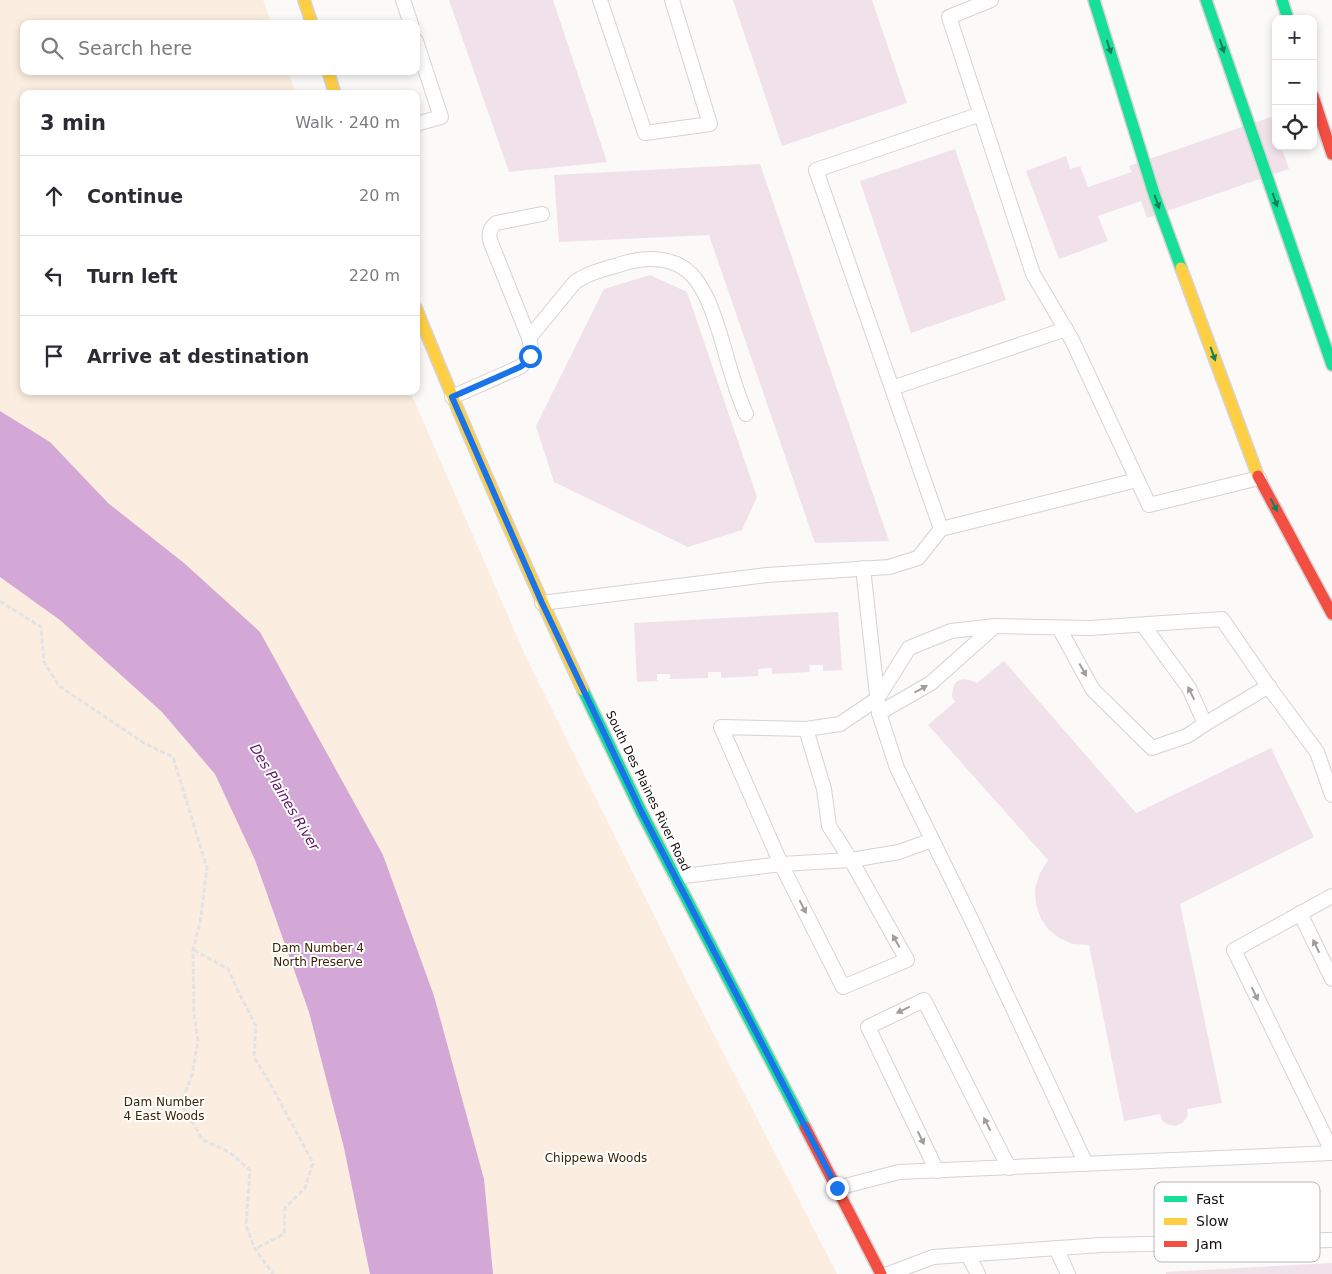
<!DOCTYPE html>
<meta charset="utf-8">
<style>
:root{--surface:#fff;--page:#f2f2f3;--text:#2b2b33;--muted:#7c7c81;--line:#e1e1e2}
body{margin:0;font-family:"DejaVu Sans",sans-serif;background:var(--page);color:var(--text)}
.controls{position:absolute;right:15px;top:15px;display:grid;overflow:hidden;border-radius:10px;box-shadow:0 2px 8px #0003}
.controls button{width:45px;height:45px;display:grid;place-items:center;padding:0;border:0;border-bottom:1px solid var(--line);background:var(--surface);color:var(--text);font:25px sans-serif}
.stop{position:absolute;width:15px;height:15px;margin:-11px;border:4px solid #1a73e8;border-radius:50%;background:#fff}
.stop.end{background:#1a73e8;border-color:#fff;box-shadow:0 1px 5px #0008}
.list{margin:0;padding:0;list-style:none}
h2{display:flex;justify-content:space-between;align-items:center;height:65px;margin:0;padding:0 20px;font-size:21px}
h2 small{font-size:16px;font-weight:400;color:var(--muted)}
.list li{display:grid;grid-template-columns:32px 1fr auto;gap:15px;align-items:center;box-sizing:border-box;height:80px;padding:0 20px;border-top:1px solid var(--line)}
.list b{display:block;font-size:19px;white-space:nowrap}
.list em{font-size:16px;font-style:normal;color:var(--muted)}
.icon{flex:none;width:28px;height:28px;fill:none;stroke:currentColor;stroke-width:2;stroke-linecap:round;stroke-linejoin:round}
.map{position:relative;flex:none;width:1332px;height:1274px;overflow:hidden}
.search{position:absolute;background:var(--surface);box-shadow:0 2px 8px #0003;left:20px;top:20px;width:400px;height:55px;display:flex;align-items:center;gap:12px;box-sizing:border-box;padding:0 18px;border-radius:10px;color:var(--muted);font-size:19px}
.panel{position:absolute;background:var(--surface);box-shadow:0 2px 8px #0003;left:20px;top:90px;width:400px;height:305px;border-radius:10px}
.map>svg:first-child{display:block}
.green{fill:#fbeddf}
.water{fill:#d3a8d6}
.building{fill:#f0e2e8}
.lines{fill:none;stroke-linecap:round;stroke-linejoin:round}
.lane-casing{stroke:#d8d2d2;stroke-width:16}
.fast-casing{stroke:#d8d2d2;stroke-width:14}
.slow-casing{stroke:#d8d2d2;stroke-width:14}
.jam-casing{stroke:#d8d2d2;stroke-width:14}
.path{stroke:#e4e3e3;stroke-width:3;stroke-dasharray:5 2.5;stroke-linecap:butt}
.lane{stroke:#fffefe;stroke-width:14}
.fast{stroke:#16e098;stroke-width:11}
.slow{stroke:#ffcf43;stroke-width:11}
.jam{stroke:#f24e42;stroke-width:11}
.oneway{fill:#158159}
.oneway2{fill:#a19d9d}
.route{stroke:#1a73e8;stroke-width:6}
.labels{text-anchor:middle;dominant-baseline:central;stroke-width:4;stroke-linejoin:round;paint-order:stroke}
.street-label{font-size:12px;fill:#140c0c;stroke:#fff}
.park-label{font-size:12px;fill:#3c2404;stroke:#fff}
.water-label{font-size:14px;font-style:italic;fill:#5d1565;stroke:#fff}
.key{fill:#fff;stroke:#b8b6b6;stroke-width:1}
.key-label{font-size:14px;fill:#140c0c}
</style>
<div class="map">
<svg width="1332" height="1274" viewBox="0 0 1332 1274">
<rect width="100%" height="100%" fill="#fcf9f9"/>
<polygon class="green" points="0,0 263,0 272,24 24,24 24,71 288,71 296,94 24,94 24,391 410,391 525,655 688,984 837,1274 0,1274"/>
<polygon class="water" points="0,411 50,442 108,503 184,563 260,632 383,855 434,996 484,1179 493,1274 370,1274 344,1148 309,1012 255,860 215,774 162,712 60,620 0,577"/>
<g class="building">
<polygon points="449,0 553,0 607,162 509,172"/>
<polygon points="733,0 872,0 907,103 782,146"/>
<polygon points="1271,117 1276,130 1276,146 1281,146 1289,169 1147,218 1141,201 1098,216 1108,241 1059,259 1026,171 1066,156 1070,169 1080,166 1088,187 1132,172 1129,166"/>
<polygon points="955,149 1006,300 911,333 860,181"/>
<polygon points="760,164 889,541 815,543 709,235 559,242 554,175"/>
<polygon points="650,275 687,292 757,497 742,530 688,547 554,482 536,426 604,289"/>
<polygon points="838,612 842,670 823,671 823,665 809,665 810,672 772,674 772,668 758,669 758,676 721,678 721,672 708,672 708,678 670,679 670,674 657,674 657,681 637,682 634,623"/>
<polygon points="1004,661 1136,813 1271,748 1314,837 1180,904 1222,1103 1187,1109 1188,1114 1185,1120 1182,1123 1176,1126 1166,1124 1162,1120 1160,1114 1124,1121 1089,945 1073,944 1061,939 1049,930 1041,919 1036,904 1035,889 1040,873 1048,860 928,725 955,702 952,696 953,688 956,682 962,679 970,680 977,683"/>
<polygon points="1332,1263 1332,1274 1166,1274 1166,1272"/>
</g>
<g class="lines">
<g class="lane-casing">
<g id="lane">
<polyline points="403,0 411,24"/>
<polyline points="600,0 645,133 710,124 672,0"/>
<polyline points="991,0 949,17 1033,274 1072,340 1149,505 1259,478"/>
<polyline points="416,41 441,117 416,124"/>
<polyline points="981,114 816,170 941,529 1137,480"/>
<path d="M 529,338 L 575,282 C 591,271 610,268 628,262 C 650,256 676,258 692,275 C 703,287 710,304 715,319 C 726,350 732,383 746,414"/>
<polyline points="892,388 1066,329"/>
<path d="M 452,397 L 520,367 C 531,358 533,351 529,338 L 491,243 C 488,235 489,229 496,223 L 542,214"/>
<polyline points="863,568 879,713 897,768 973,923 1086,1164"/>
<polyline points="542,603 767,575 889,567 918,558 941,529"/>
<polyline points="995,626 1090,628 1222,619 1271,690 1317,752 1332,795"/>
<polyline points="1059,628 1093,690 1152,748 1187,736 1205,724 1189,688 1143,625"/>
<polyline points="1205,724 1269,686"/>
<polyline points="806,729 824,789 829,826 851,860 907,960 843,987 781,864 721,727 806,729 840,724 877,699 909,648 951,631 995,626 931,683 879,713"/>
<polyline points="676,877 781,864 851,860 899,852 932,840"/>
<polyline points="1332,896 1234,950 1332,1151"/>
<polyline points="1300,913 1332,979"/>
<polyline points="937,1171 868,1027 924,1000 1009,1168"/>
<polyline points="837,1188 899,1172 1332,1153"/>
<polyline points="1056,1248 1068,1274"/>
<polyline points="968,1255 978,1274"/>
<polyline points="888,1274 933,1257 1101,1245 1332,1240"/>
</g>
</g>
<g class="fast-casing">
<g id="fast">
<polyline points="1094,0 1154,194 1181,268"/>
<polyline points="1206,0 1332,365"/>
<polyline points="1282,0 1288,19"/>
<polyline points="583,690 642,813 805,1127"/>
</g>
</g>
<g class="slow-casing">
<g id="slow">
<polyline points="304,0 312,24"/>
<polyline points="328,71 335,94"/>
<polyline points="1181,268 1258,476"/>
<path d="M 416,308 C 468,437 524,564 583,690"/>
</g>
</g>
<g class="jam-casing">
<g id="jam">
<polyline points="1313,96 1332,154"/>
<polyline points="1258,476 1332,614"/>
<polyline points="805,1127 881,1274"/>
</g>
</g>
<g class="path">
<polyline points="0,603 1,602 41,627 44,662 59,686 144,743 173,757 207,868 200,923 193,950 194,1014 198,1041 192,1075 181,1104 203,1140 229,1152 250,1170 246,1226 255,1249 273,1274"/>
<polyline points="194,950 228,969 241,997 256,1026 254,1057 272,1087 313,1163 305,1188 285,1208 284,1234 255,1249"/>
</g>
<use href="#lane" class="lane"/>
<use href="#fast" class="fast"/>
<use href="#slow" class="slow"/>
<use href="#jam" class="jam"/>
</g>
<defs><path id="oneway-solid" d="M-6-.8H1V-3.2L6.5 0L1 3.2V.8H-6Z" transform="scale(1.25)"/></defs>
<g class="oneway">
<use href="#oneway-solid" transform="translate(1222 46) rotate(71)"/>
<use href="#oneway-solid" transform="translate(1109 47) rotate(73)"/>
<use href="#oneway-solid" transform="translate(1275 200) rotate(71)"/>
<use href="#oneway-solid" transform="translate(1157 202) rotate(70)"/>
<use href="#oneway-solid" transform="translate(1213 354) rotate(70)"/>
<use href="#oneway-solid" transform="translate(1274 505) rotate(62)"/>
</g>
<g class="oneway2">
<use href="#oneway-solid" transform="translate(1083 670) rotate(61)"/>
<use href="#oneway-solid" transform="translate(921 689) rotate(-29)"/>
<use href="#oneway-solid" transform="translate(1191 693) rotate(-116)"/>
<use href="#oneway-solid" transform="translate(803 907) rotate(63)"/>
<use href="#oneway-solid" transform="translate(896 941) rotate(-119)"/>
<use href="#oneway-solid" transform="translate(1316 946) rotate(-116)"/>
<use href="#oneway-solid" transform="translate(1255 994) rotate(64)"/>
<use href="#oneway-solid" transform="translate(903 1010) rotate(154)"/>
<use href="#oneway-solid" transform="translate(987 1124) rotate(-117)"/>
<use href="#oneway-solid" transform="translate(921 1138) rotate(64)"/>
</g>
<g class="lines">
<polyline class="route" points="530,356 527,362 520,367 452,397 542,603 642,813 837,1188"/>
</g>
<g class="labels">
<g class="street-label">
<text transform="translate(648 791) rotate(64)">South Des Plaines River Road</text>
</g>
<g class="park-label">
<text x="318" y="948">Dam Number 4<tspan x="318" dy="14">North Preserve</tspan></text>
<text x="164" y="1102">Dam Number<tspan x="164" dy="14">4 East Woods</tspan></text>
<text x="596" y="1158">Chippewa Woods</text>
</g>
<g class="water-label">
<text transform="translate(285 797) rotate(59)">Des Plaines River</text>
</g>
</g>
<rect x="1154" y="1182" width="166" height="80" rx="8" class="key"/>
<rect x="1164" y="1196" width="23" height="6" fill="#16e098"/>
<rect x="1164" y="1218" width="23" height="7" fill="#ffcf43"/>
<rect x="1164" y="1241" width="23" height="6" fill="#f24e42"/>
<g class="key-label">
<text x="1196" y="1204">Fast</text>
<text x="1196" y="1226">Slow</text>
<text x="1196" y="1249">Jam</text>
</g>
</svg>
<div class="controls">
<button>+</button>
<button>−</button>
<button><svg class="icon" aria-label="locate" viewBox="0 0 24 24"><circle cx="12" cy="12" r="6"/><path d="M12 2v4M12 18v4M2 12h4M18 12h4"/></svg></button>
</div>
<div class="stop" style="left:530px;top:356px"></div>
<div class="stop end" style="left:837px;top:1188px"></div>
<div class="search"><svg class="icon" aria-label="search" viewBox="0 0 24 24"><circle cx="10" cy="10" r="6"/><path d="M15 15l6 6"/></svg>Search here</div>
<section class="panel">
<h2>3 min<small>Walk · 240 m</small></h2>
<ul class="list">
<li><svg class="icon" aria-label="ahead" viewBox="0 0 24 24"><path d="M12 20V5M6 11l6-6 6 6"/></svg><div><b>Continue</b></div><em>20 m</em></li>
<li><svg class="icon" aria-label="left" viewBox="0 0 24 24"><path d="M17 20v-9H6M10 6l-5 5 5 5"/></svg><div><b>Turn left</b></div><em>220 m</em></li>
<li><svg class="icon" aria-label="arrive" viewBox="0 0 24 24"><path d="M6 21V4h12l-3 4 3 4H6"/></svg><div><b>Arrive at destination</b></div></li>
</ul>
</section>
</div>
